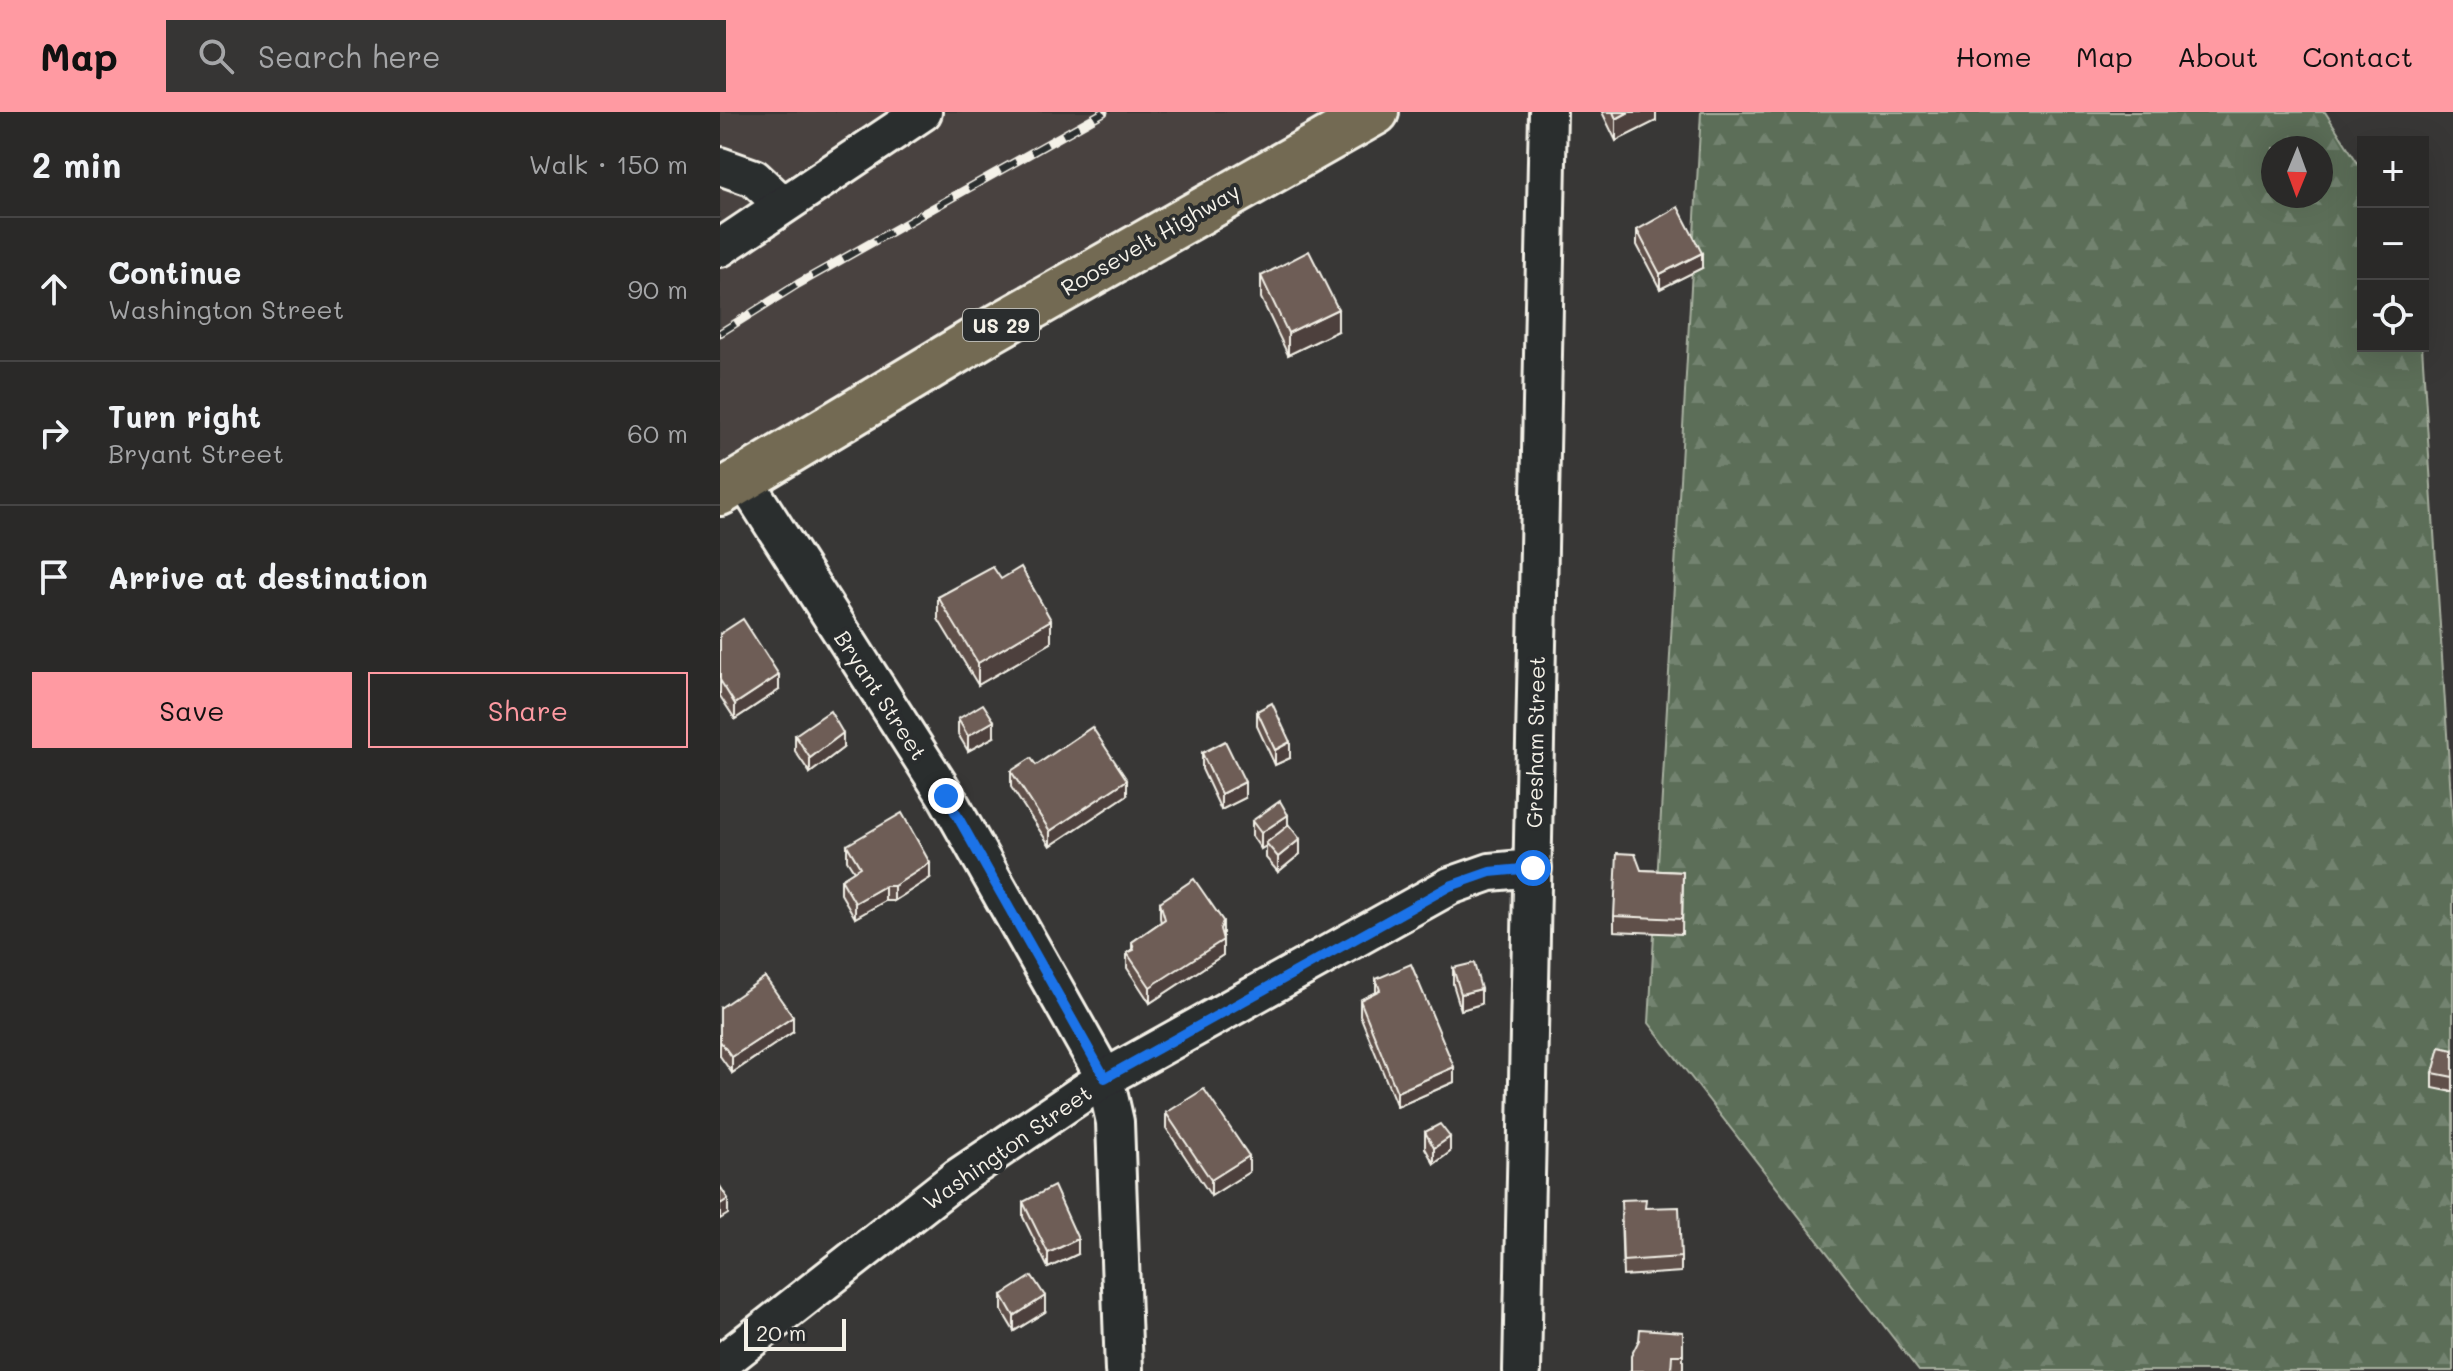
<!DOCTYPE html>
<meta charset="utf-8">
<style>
:root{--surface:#2a2928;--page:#363534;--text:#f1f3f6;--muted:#a5a6a8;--line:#464545;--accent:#ff9aa2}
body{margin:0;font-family:Mali,sans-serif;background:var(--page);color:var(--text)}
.controls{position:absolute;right:24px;top:24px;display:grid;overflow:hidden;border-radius:0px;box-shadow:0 8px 32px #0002}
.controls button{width:72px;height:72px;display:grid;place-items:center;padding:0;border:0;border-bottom:2px solid var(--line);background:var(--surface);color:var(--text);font:40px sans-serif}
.compass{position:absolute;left:1541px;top:24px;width:72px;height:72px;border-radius:50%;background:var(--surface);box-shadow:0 8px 32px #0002;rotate:181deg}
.scale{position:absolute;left:24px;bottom:20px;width:102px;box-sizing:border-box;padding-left:8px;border:4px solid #f4f1e8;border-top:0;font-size:22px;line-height:28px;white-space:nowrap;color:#f4f1e8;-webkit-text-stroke:6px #2a2d2e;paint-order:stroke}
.stop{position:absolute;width:24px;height:24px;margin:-18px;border:6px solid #1a73e8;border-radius:50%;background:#fff}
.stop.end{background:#1a73e8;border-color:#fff;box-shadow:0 2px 8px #0008}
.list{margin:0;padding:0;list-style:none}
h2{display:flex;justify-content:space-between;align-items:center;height:104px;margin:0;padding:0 32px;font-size:34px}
h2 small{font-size:26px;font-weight:400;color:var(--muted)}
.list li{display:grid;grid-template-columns:52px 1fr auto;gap:24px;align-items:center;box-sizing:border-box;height:144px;padding:0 32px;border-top:2px solid var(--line)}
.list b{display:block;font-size:30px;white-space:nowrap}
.list p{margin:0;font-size:26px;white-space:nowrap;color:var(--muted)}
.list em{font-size:26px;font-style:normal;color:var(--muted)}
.actions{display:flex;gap:16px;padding:24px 32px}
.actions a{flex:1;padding:18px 0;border:2px solid var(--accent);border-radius:0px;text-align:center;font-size:28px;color:var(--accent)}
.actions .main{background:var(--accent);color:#111}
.icon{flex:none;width:44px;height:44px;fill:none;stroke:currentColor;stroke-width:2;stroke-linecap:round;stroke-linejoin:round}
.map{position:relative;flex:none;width:1733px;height:1259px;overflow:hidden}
header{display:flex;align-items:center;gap:48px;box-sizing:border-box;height:112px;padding:0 40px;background:var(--accent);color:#111}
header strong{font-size:38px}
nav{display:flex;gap:44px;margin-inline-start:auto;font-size:28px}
.search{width:560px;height:72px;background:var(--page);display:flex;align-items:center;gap:20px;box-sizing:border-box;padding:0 28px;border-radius:0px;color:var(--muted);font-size:30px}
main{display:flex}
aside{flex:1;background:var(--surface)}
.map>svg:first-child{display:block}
.built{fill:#484240}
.forest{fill:url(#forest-firs);stroke:#a8b0a0;stroke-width:2;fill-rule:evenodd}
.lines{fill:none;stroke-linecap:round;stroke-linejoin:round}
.minor-casing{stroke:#f4f1e8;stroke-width:42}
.primary-casing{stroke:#f4f1e8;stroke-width:50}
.minor{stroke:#2a2d2e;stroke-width:36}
.primary{stroke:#736b52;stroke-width:44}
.rail-casing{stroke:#f4f1e8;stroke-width:9}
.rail{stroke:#2a2d2e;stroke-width:6;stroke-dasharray:18;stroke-linecap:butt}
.wall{fill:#5f504a;stroke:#f4f1e8;stroke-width:2}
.shaded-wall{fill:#4d413c;stroke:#f4f1e8;stroke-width:2}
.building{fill:#6e5d56;stroke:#f4f1e8;stroke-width:2}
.route{stroke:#1a73e8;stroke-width:10}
.labels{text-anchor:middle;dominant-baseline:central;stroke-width:8;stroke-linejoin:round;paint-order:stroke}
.shield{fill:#2a2d2e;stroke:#b7b6b0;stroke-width:2}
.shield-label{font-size:20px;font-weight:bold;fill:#f4f1e8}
.street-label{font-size:22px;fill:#f4f1e8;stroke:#2a2d2e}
</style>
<header>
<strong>Map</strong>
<div class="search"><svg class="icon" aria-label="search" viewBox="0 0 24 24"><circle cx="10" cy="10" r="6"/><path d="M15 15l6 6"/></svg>Search here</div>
<nav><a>Home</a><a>Map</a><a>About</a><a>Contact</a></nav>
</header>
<main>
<aside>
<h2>2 min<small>Walk · 150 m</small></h2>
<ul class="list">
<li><svg class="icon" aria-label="ahead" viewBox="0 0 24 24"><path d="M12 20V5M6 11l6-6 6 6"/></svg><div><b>Continue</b><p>Washington Street</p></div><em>90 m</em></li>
<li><svg class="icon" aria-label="right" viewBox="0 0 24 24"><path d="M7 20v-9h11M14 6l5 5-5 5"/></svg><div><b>Turn right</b><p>Bryant Street</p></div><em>60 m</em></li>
<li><svg class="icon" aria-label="arrive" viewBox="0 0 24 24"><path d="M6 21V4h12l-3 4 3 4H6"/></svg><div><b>Arrive at destination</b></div></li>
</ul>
<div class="actions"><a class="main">Save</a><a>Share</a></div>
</aside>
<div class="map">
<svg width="1733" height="1259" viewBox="0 0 1733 1259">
<defs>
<pattern id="forest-firs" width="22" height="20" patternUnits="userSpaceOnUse" patternTransform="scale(2)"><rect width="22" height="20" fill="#5b6e58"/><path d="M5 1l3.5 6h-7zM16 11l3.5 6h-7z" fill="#738370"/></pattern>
</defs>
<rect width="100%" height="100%" fill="#383736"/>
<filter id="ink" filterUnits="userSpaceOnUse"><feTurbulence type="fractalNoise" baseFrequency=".0125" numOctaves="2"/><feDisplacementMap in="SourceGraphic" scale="16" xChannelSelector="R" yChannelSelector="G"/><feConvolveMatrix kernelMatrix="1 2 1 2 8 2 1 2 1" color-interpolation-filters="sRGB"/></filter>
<g filter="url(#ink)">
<polygon class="built" points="0,0 642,0 0,397"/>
<path class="forest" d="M 981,0 L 1605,0 L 1643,59 L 1643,234 L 1702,234 L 1733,715 L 1733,1259 L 1199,1259 L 929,911 ZM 1553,36 L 1601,36 L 1601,84 L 1553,84 Z"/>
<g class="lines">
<g class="minor-casing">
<g id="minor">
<polyline points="0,54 34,66 63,93"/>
<polyline points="0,136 203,0"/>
<polyline points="23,366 226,684 385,966 395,1010 404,1259"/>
<polyline points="0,1252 237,1066 385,966 730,774 770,760 813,756"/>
<polyline points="802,1259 828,0"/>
</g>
</g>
<g class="primary-casing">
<polyline id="primary" points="0,381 270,219 656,0"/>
</g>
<use href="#minor" class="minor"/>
<use href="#primary" class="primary"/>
<g class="rail-casing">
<polyline id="rail" points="0,221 78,172 384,0"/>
</g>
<use href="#rail" class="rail"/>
</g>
<g class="wall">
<polygon points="882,0 936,0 936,9 896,29"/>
<polygon points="917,118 982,156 940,177 917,133"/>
<polygon points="541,164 618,219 568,243 541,186"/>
<polygon points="281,467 331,531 258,573 218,507 218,485"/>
<polygon points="0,522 59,578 15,607 0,584"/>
<polygon points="537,599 570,646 555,653 537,614"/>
<polygon points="238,607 274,625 248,639 238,622"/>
<polygon points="75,623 123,636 90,661 75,639"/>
<polygon points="482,641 525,686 501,698 482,657"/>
<polygon points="316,653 407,683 330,734 291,675 291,659"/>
<polygon points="532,709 568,714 580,742 558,760 546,746 546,734 541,737 532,724"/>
<polygon points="127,733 210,766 174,789 165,789 135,806 121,782 121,767 134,759 127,748"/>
<polygon points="921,758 963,760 962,822 894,819 894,804"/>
<polygon points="440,790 503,825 503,843 430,891 407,856 407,841 412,838 412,830 441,810 440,806"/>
<polygon points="733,856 761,892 741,898 733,872"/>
<polygon points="656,867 734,970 677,995 640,903 640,888 656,880"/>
<polygon points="0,896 73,920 12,961 0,944"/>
<polygon points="1733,938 1733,980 1713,976 1713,961"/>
<polygon points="446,1001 529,1060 491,1084 446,1016"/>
<polygon points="705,1020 730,1040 714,1052 705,1036"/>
<polygon points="303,1090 358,1142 328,1156 303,1105"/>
<polygon points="925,1096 961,1145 961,1160 903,1164 901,1103"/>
<polygon points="282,1183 325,1200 294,1219 282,1199"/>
<polygon points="963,1220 963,1258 911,1259"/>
</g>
<g class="shaded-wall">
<polygon points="909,0 936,0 936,9 896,29 896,7"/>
<polygon points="982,141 982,156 940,177 940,162"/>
<polygon points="618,197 618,219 568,243 568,221"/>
<polygon points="331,508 331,531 258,573 258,551"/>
<polygon points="59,563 59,578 15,607 15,592"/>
<polygon points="274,609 274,625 248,639 248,624"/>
<polygon points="123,621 123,636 90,661 90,646"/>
<polygon points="570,630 570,646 555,653 555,638"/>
<polygon points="407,668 407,683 330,734 330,719"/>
<polygon points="525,670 525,686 501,698 501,682"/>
<polygon points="568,703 568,718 546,731 546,734 541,737 541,721"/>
<polygon points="580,727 580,742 558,760 558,745"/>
<polygon points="210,751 210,766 174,789 174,774"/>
<polygon points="165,774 165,789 135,806 135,791"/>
<polygon points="503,809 503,825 501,829 503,828 503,843 430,891 430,875 500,817"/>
<polygon points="761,877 761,892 741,898 741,882"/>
<polygon points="73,905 73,920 12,961 12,945"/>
<polygon points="734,955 734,970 677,995 677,980"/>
<polygon points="730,1025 730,1040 714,1052 714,1036"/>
<polygon points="529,1044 529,1060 491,1084 491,1068"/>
<polygon points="8,1087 8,1102 0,1107 0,1092"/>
<polygon points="358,1127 358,1142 328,1156 328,1141"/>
<polygon points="325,1184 325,1200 294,1219 294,1204"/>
</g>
<g class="building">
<polygon points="893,0 909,0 896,7"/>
<polygon points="958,95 982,141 940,162 917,118"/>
<polygon points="589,139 618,197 568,221 541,164"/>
<polygon points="273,455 281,467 301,455 331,508 258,551 218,485"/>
<polygon points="23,507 59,563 15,592 0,568 0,522"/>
<polygon points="552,591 570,630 555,638 537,599"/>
<polygon points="263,592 274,609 248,624 238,607"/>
<polygon points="110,599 123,621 90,646 75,623"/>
<polygon points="372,615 407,668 330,719 291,659 311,646 316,653"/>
<polygon points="505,629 525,670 501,682 482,641"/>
<polygon points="560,689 568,703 541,721 532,709"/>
<polygon points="182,701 210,751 174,774 165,774 135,791 121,767 140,755 127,733"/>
<polygon points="569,713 580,727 558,745 546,731"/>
<polygon points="897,741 915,742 921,758 963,760 962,807 894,804"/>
<polygon points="474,767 503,809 500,817 503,828 430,875 407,841 414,838 412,830 445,807 440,790"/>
<polygon points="754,851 761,877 741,882 733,856"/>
<polygon points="691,852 734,955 677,980 640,888 660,878 656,867"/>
<polygon points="45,865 73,905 12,945 0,929 0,896"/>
<polygon points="1720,935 1733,938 1733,965 1713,961"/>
<polygon points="484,977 529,1044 491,1068 446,1001"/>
<polygon points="720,1012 730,1025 714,1036 705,1020"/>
<polygon points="0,1074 8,1087 0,1092"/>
<polygon points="334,1074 358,1127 328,1141 303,1090"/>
<polygon points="926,1087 925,1096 959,1095 961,1145 903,1149 901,1088"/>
<polygon points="312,1164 325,1184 294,1204 282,1183"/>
<polygon points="920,1217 963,1220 963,1243 952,1243 951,1259 911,1259 911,1244 919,1228"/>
</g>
</g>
<g class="lines" filter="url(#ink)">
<polyline class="route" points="226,684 385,966 730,774 770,760 813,756"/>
</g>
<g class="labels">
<rect class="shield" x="243" y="197" width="76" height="32" rx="6"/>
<g class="shield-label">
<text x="281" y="213">US 29</text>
</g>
<g class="street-label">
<text transform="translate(430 127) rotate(-30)">Roosevelt Highway</text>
<text transform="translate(161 583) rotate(57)">Bryant Street</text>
<text transform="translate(815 630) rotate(-89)">Gresham Street</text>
<text transform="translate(287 1035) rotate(-35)">Washington Street</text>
</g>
</g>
</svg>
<div class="controls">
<button>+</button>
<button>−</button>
<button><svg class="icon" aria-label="locate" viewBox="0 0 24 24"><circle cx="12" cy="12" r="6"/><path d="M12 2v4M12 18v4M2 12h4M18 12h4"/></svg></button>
</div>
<svg class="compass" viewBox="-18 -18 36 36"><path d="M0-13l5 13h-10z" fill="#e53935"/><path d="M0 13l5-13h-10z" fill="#a5a6a8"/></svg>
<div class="scale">20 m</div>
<div class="stop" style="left:813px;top:756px"></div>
<div class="stop end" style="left:226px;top:684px"></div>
</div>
</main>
